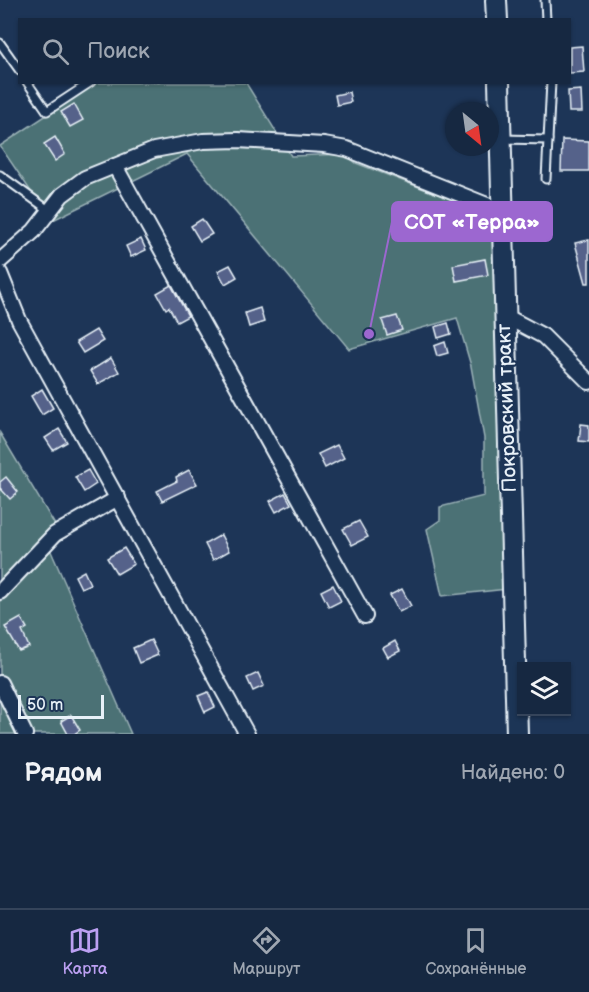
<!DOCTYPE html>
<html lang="ru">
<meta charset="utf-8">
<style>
:root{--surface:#162841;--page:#1f3048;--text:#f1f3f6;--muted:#9ea6b1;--line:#35445a;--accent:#bca0f2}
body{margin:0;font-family:"Balsamiq Sans",sans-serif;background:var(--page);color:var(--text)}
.controls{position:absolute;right:18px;bottom:18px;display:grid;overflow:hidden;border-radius:0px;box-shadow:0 2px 4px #0004}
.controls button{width:54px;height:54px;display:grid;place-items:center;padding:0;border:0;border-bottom:2px solid var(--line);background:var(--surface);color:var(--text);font:30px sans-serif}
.compass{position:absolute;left:445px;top:102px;width:54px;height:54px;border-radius:50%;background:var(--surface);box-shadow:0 2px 4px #0004;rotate:151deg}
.scale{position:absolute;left:18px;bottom:15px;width:86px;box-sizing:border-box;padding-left:6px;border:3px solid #e8f1f8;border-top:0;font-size:16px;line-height:21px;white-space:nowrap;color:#e8f1f8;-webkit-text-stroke:4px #1d3557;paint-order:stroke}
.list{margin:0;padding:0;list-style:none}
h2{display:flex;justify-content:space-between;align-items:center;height:78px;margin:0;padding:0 24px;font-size:26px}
h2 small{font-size:20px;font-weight:400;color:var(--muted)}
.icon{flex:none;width:33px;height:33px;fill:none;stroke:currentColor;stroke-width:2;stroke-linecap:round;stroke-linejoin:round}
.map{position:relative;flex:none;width:589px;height:734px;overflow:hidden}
.search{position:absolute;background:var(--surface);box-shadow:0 2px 4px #0004;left:18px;right:18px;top:18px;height:66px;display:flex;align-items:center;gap:15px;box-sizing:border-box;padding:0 21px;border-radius:0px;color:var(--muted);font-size:22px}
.sheet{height:174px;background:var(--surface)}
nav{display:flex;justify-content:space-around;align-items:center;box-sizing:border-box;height:84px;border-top:2px solid var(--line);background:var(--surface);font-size:16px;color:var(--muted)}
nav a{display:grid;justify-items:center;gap:3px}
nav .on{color:var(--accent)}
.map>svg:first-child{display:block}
.green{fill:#4c7174;stroke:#9ab1b6;stroke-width:1.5}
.building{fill:#55628a;stroke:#e8f1f8;stroke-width:1.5}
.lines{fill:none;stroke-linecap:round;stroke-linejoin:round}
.lane-casing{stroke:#e8f1f8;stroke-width:11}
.street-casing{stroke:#e8f1f8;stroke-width:18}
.secondary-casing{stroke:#e8f1f8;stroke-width:24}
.lane{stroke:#1d3557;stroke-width:7}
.street{stroke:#1d3557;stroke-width:14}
.secondary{stroke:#1d3557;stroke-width:20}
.labels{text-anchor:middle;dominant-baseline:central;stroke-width:4.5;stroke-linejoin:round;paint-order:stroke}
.street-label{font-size:20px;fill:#e8f1f8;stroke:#1d3557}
.leader{fill:none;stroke:#9c67d0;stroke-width:2}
.callout-dot{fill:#9c67d0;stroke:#1d3557;stroke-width:2}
.callout{fill:#9c67d0;stroke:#9c67d0;stroke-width:2}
.callout-label{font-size:21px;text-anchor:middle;font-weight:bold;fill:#fff}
</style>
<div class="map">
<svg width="589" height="734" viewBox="0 0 589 734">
<rect width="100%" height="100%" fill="#1d3557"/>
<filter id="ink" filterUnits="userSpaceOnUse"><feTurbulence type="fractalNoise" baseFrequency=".0167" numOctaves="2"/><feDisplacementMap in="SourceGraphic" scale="12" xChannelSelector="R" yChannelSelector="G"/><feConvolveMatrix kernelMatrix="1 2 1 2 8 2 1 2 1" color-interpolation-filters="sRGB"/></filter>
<g filter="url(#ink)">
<g class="green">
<polygon points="95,83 246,83 291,156 345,154 356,163 495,216 507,589 442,596 427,529 440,520 440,507 484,496 484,438 471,366 457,318 349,349 187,154 51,221 0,146"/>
<polygon points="0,433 55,525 50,549 131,734 0,734"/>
</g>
<g class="building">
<polygon points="582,46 584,72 570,73 570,47"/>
<polygon points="581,90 582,112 569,112 568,91"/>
<polygon points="349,92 351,102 337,105 335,95"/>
<polygon points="74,104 83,120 70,127 61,112"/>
<polygon points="55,137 65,154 55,161 44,144"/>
<polygon points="562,140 589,141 589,171 561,171"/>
<polygon points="202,219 212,234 200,241 191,226"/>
<polygon points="141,239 146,250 131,257 126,246"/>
<polygon points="589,240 589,283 586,283 575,243"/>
<polygon points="485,259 488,275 456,281 453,265"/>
<polygon points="230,265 237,277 225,284 218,271"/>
<polygon points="171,285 188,316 177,322 169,307 166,309 157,293"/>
<polygon points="260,308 264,322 249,327 245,313"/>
<polygon points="397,316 402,330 387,335 382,320"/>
<polygon points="448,323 451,334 438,338 435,327"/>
<polygon points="96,330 103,341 83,353 76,342"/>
<polygon points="445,342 448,353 437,356 434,346"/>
<polygon points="111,358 119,372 98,384 90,371"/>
<polygon points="42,389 53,408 42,415 31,396"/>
<polygon points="581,424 589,425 589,442 579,441"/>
<polygon points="59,429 67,442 53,450 45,438"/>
<polygon points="337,445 344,458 325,468 318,454"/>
<polygon points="88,470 96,484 84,492 75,477"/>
<polygon points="189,470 197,484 162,501 157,491 177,481 176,477"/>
<polygon points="6,477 18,492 10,499 0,488 0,482"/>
<polygon points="285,493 291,504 276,512 270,501"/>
<polygon points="359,521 368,537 352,545 343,529"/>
<polygon points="221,535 229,551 213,560 205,544"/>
<polygon points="124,548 134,564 117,574 107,558"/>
<polygon points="84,571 90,584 81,588 75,576"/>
<polygon points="333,585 341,601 329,607 321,591"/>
<polygon points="402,589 411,606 399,612 390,595"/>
<polygon points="21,618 27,628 22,631 29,647 19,651 5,627"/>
<polygon points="151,640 158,655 139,663 133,648"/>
<polygon points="395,641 400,651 388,657 383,648"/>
<polygon points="258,673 264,686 253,691 247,678"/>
<polygon points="208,692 215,707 205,712 198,696"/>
<polygon points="71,715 80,730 74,734 68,734 61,721"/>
</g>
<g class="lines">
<g class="lane-casing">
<g id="lane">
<polyline points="545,0 546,20"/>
<polyline points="0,43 20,71"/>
<polyline points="27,82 47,111 91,82"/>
<polyline points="503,139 548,140"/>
<polyline points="0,175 50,211"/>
<polyline points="546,179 551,82"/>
</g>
</g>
<g class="street-casing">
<g id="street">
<polyline points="115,166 365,616"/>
<polyline points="0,261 34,231 62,195 85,178 154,150 203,141 238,140 324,145 347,149 502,211"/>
<polyline points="0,273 19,320 247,734"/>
<polyline points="505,316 543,336 589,382"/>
<polyline points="0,592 55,534 118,498"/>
<polyline points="0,683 25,734"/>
</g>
</g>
<g class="secondary-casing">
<g id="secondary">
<polyline points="496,0 497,20"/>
<polyline points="499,82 517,734"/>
</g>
</g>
<use href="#lane" class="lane"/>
<use href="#street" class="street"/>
<use href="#secondary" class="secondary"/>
</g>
</g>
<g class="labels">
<g class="street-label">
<text transform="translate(507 408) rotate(-92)">Покровский тракт</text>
</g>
</g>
<path class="leader" d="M369 334L392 222"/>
<circle class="callout-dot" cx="369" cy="334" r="6"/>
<rect class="callout" x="392" y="202" width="160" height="39" rx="6"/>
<g class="callout-label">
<text x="472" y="229">СОТ «Терра»</text>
</g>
</svg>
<div class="controls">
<button><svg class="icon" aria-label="layers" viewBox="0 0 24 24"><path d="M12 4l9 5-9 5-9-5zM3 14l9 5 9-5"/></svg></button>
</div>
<svg class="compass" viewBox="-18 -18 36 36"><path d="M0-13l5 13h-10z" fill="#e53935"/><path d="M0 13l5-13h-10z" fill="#9ea6b1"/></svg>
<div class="scale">50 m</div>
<div class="search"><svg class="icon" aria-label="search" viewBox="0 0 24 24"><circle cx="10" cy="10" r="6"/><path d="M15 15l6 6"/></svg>Поиск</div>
</div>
<section class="sheet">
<h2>Рядом<small>Найдено: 0</small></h2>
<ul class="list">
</ul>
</section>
<nav>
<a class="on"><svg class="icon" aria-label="map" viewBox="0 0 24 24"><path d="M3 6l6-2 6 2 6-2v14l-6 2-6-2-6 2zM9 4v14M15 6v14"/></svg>Карта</a>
<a><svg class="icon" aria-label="directions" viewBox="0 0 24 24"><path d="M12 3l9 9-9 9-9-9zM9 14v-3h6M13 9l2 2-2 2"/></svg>Маршрут</a>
<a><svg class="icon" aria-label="saved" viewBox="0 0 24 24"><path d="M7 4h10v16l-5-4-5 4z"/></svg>Сохранённые</a>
</nav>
